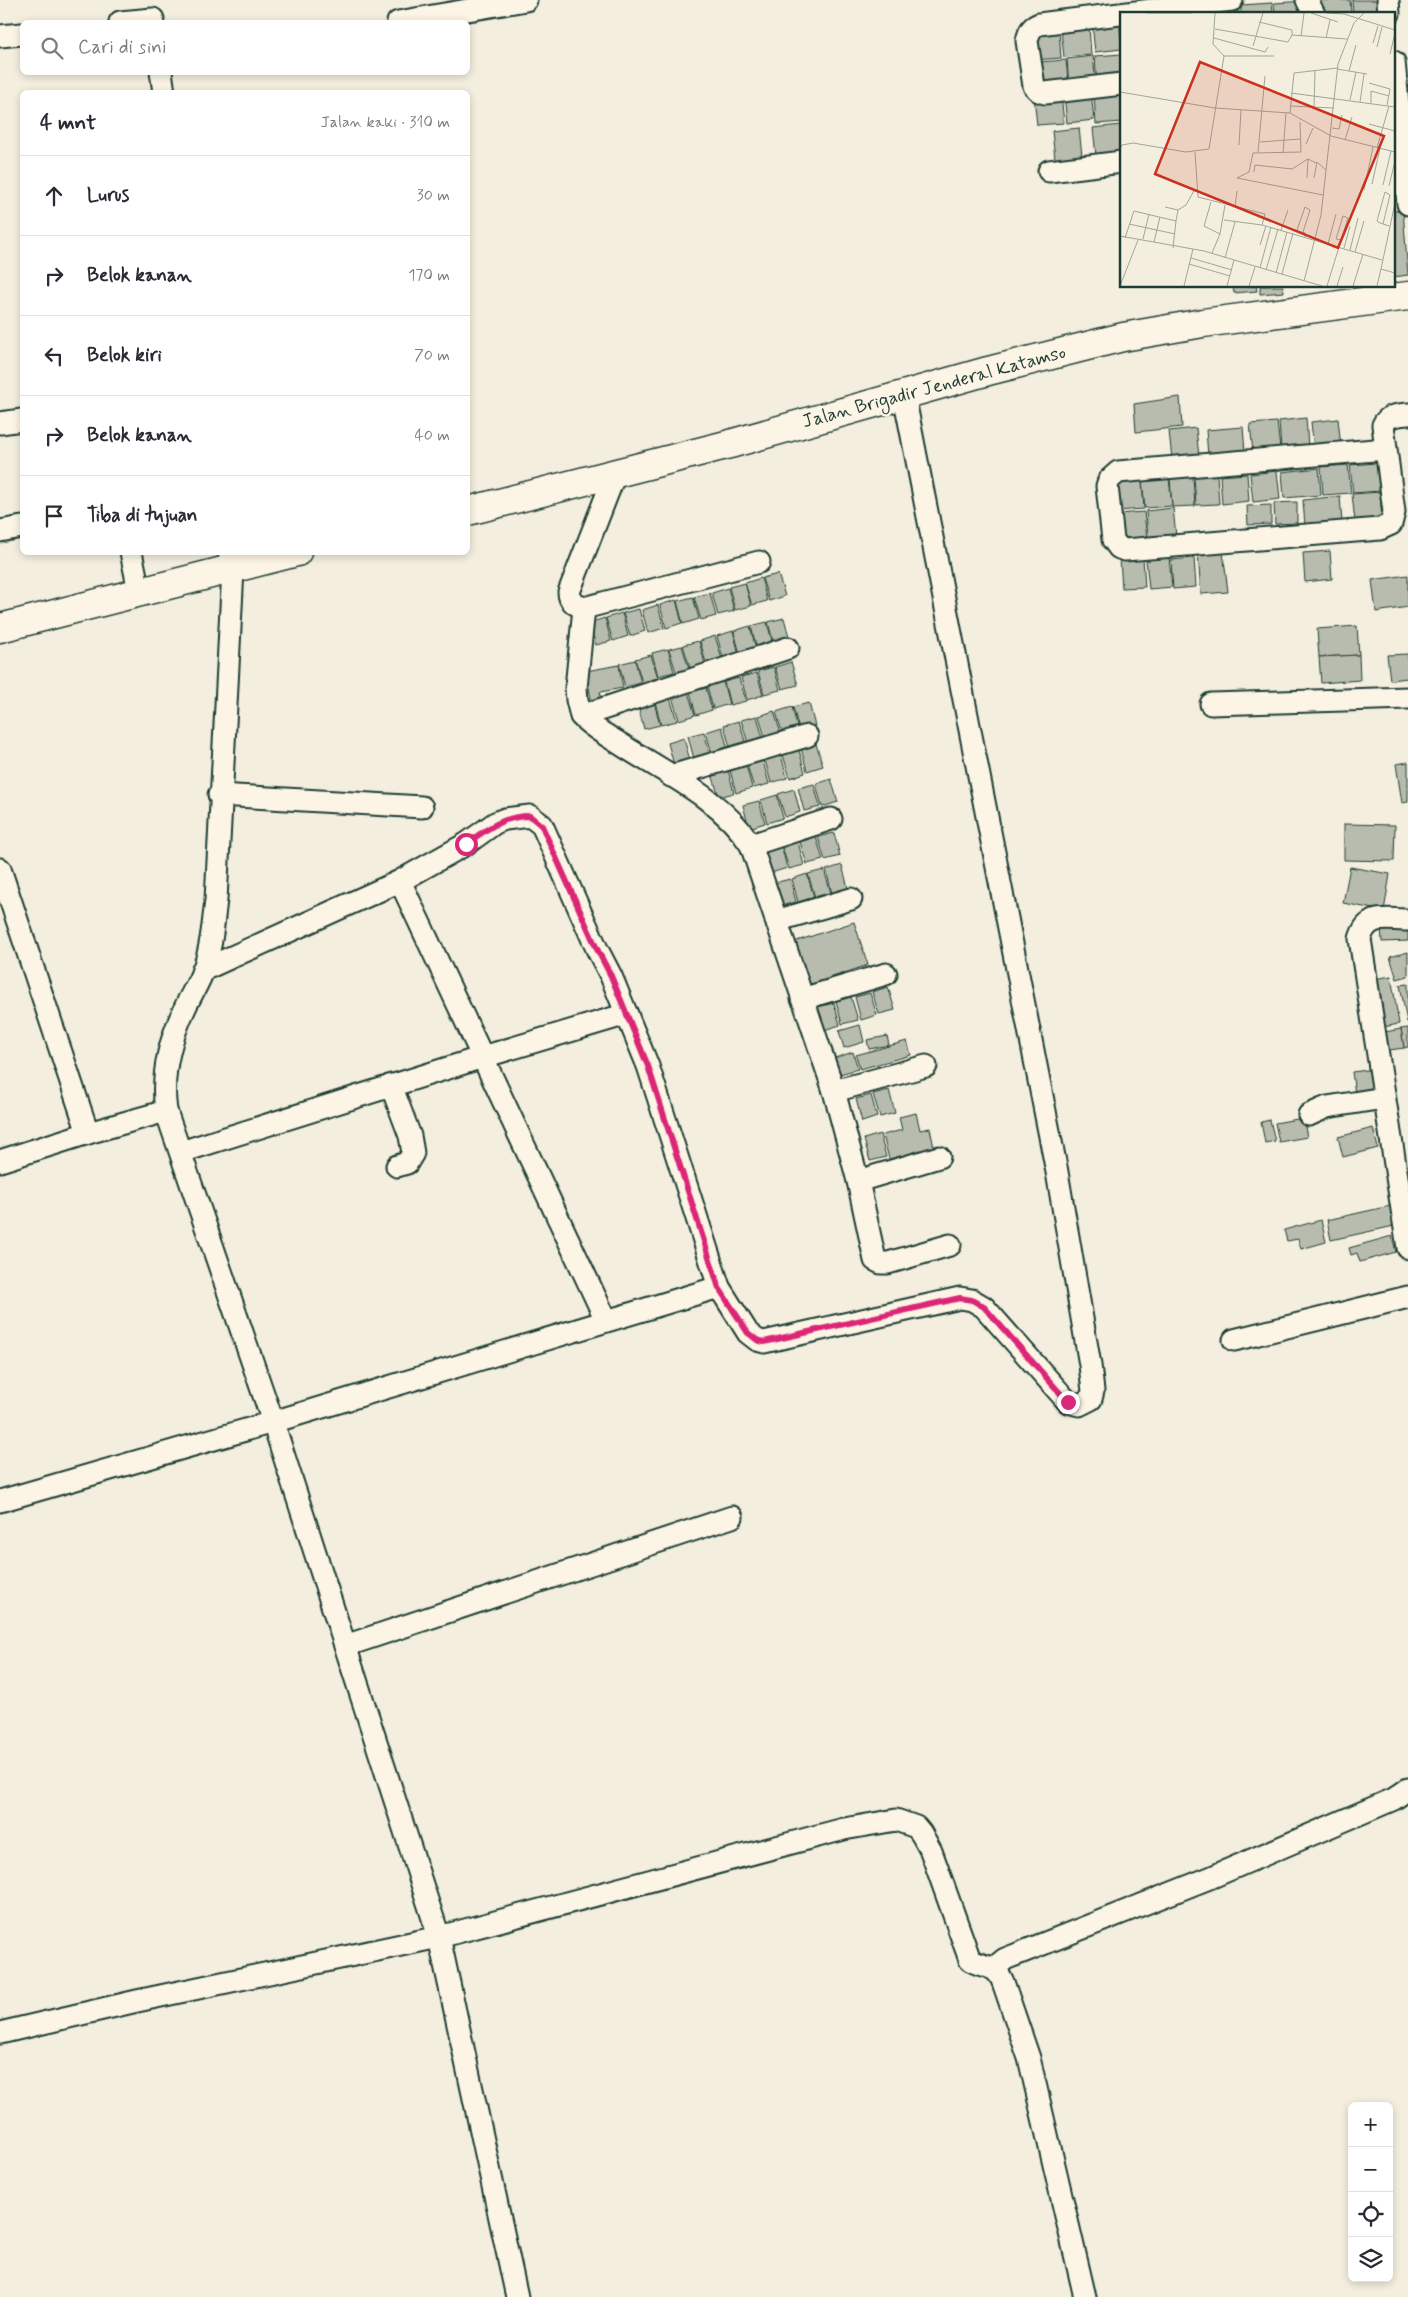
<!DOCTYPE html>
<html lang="id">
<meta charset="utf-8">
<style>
:root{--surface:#fff;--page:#f2f2f3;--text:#2b2b33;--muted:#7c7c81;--line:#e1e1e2}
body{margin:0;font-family:Mynerve,sans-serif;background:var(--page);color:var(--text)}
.controls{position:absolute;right:15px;bottom:15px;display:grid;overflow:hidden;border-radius:8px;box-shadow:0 2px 8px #0003}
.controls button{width:45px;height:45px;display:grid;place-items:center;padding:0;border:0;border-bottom:1px solid var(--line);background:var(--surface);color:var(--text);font:25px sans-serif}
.stop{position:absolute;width:15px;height:15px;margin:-11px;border:4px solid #db2777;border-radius:50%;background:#fff}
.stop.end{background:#db2777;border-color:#fff;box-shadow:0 1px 5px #0008}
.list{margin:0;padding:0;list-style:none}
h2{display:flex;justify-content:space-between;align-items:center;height:65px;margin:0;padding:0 20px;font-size:21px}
h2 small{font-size:16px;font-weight:400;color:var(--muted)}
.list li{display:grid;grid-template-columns:32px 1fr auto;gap:15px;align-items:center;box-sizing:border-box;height:80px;padding:0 20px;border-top:1px solid var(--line)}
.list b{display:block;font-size:19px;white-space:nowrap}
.list em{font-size:16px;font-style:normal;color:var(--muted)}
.icon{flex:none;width:28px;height:28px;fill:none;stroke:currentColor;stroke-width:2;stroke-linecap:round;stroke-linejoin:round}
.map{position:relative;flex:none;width:1408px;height:2297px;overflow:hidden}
.search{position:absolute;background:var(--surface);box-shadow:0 2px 8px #0003;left:20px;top:20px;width:450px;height:55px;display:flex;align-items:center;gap:12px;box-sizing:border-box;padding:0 18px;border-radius:8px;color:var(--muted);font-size:19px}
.panel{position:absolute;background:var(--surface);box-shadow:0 2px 8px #0003;left:20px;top:90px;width:450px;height:465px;border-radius:8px}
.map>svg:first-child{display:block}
.building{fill:#b8bcae;stroke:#1f3d34}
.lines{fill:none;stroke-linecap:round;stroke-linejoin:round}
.minor-casing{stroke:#1f3d34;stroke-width:25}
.major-casing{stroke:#1f3d34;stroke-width:31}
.minor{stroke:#fcf5e5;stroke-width:21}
.major{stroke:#fcf5e5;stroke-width:28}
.route{stroke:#db2777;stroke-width:6}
.labels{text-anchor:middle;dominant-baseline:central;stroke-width:5;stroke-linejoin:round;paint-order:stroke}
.street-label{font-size:19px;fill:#1f3d34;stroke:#fcf5e5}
.inset-road{fill:none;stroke:#9ea79a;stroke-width:1}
.view{fill:#c8321e;fill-opacity:0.15;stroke:#c8321e;stroke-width:2.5}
.inset-edge{fill:none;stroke:#1f3d34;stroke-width:2.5}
</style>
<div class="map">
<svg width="1408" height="2297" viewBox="0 0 1408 2297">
<rect width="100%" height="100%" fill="#f3eede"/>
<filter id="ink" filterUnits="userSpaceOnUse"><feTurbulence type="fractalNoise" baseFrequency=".02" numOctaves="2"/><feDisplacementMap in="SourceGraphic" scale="10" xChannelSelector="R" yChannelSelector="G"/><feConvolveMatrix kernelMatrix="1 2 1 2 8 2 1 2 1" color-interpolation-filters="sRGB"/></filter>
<g filter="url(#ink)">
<g class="building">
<polygon points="1319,0 1350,0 1351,14 1320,14"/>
<polygon points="1352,0 1384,0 1385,14 1353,14"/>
<polygon points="1306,1 1307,14 1275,14 1274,3"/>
<polygon points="1272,3 1273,14 1241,14 1241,5"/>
<polygon points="1238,6 1239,14 1212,14 1211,8"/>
<polygon points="1119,21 1122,49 1095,52 1092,24"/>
<polygon points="1089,27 1091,55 1064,57 1061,30"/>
<polygon points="1059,30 1061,58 1034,60 1032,32"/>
<polygon points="1122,54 1122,82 1097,85 1095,56"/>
<polygon points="1093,56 1096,84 1069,87 1067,59"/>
<polygon points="1066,60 1069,88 1042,90 1039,62"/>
<polygon points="1091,92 1094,120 1067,123 1064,95"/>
<polygon points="1121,93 1122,122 1096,124 1094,96"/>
<polygon points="1061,95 1064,123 1037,125 1034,97"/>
<polygon points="1121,125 1122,153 1096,156 1093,128"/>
<polygon points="1079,128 1082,156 1055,159 1052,131"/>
<polygon points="1403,210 1408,275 1394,277 1394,211"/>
<polygon points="1233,286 1256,286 1257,291 1234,293"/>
<polygon points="1260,286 1283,286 1284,292 1260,294"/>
<polygon points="1180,397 1182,427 1136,432 1134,404"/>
<polygon points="1306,418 1308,447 1281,449 1279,421"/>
<polygon points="1338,419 1341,447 1314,450 1311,422"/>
<polygon points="1277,422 1280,449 1253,452 1250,424"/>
<polygon points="1243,427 1245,453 1208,456 1206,430"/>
<polygon points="1196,428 1199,457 1172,459 1169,431"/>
<polygon points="1377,463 1380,491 1353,493 1350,465"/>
<polygon points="1348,465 1351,493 1323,495 1321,467"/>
<polygon points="1319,468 1321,495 1284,498 1282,472"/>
<polygon points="1277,471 1280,499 1253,502 1250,474"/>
<polygon points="1247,474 1249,501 1222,504 1220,476"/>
<polygon points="1217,475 1219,504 1196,505 1194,477"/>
<polygon points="1193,477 1195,506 1172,507 1170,478"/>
<polygon points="1169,478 1172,506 1145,508 1142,480"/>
<polygon points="1142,481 1144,509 1117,511 1114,483"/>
<polygon points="1380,492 1382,520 1355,522 1352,494"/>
<polygon points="1340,496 1342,523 1305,526 1303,500"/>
<polygon points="1297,502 1297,523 1275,524 1274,503"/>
<polygon points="1271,505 1271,524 1248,525 1247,506"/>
<polygon points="1173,508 1176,536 1148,539 1146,511"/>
<polygon points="1144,512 1147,539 1120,542 1117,514"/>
<polygon points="1330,551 1332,579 1305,582 1303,553"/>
<polygon points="1223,552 1228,592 1201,594 1198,553"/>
<polygon points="1143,558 1145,587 1122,588 1120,559"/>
<polygon points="1169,558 1172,587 1149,589 1146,560"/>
<polygon points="1194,558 1196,587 1173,589 1171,560"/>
<polygon points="778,574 785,596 769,601 762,578"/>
<polygon points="1408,575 1408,607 1376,612 1372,580"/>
<polygon points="761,578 767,601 752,605 745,583"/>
<polygon points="745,583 751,606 735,610 729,587"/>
<polygon points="728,588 734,611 718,615 712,593"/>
<polygon points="710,593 716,616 701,620 694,597"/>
<polygon points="693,597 699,619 683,624 677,601"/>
<polygon points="676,600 682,623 666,628 660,605"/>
<polygon points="658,605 664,628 648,633 642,610"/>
<polygon points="639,609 645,631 630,636 623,613"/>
<polygon points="622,613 628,636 613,641 606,618"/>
<polygon points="605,618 611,641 596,645 589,623"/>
<polygon points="784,618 790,640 774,645 768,622"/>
<polygon points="767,622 773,645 757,649 751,626"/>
<polygon points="750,626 756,649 740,654 734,631"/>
<polygon points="1357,626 1359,655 1319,657 1317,629"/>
<polygon points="733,631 739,654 723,658 717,636"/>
<polygon points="715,636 722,659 706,663 700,641"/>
<polygon points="699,641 705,664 690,668 683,645"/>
<polygon points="682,646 689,669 676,672 669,649"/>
<polygon points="668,649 674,672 658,676 652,653"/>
<polygon points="1408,654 1408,678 1390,680 1387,655"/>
<polygon points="651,655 658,678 642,682 635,659"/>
<polygon points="1359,655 1360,680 1321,683 1319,657"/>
<polygon points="635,660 641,683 625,687 619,664"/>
<polygon points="791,662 798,685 782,689 775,667"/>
<polygon points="619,665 623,688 600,692 602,701 592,705 586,671"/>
<polygon points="774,667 780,690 764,694 758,671"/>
<polygon points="757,673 763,695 747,700 741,677"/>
<polygon points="739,678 746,701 730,705 724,682"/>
<polygon points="723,682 729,704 713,709 707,686"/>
<polygon points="706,688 712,710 696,715 690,692"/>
<polygon points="688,692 695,715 679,720 672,697"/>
<polygon points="670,698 677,721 661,725 655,702"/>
<polygon points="654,702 660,725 644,729 638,707"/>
<polygon points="809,703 815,726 799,730 793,707"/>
<polygon points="792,707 798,730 783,735 776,712"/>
<polygon points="774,711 781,734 765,738 759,716"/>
<polygon points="757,716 763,739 748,743 741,720"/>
<polygon points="739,721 746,744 730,748 724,725"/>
<polygon points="722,727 728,750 712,754 706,732"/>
<polygon points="704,732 710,754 694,759 688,736"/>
<polygon points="684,738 690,761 674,765 668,743"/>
<polygon points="816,744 823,766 807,771 801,748"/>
<polygon points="799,750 805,773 790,778 783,755"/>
<polygon points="781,755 787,778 771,783 765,760"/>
<polygon points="763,761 769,784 754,788 747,765"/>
<polygon points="1408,762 1408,802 1402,803 1396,764"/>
<polygon points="746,765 752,788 736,793 730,770"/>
<polygon points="728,770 734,793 719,797 712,774"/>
<polygon points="831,779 838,802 822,807 816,784"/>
<polygon points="814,784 820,807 804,811 798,788"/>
<polygon points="794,789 800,812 785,817 778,794"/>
<polygon points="777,795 783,818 767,823 761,800"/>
<polygon points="759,801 765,823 749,828 743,805"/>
<polygon points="1344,824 1395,825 1394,861 1344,860"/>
<polygon points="834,833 840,856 825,860 818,837"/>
<polygon points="816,837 823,860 807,864 800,842"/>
<polygon points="798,842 804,865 789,869 782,846"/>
<polygon points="781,845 787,868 771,873 765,850"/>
<polygon points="842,865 848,888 832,893 826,870"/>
<polygon points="1350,867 1390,874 1384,911 1343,903"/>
<polygon points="824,870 831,893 815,897 808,874"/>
<polygon points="807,874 814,897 798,902 792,879"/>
<polygon points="790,879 796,902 780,906 774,883"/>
<polygon points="854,922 868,965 809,985 794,942"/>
<polygon points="1408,923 1408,941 1382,942 1381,924"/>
<polygon points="1408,952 1408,976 1397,979 1390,957"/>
<polygon points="1391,976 1399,1024 1383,1027 1374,979"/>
<polygon points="1408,984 1408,1022 1407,1022 1400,985"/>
<polygon points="888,987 895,1010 879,1014 872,992"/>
<polygon points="870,993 877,1015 861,1020 855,997"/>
<polygon points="851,997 858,1020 842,1024 836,1001"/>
<polygon points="834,1003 840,1025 824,1030 818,1007"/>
<polygon points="860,1025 864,1042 844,1048 839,1031"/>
<polygon points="1408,1028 1408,1047 1404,1048 1401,1029"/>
<polygon points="1401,1029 1404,1048 1389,1050 1385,1032"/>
<polygon points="887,1036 889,1045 869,1049 867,1040"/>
<polygon points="907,1041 911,1055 860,1069 856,1055"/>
<polygon points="853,1052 858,1069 840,1074 835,1058"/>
<polygon points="1376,1069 1379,1092 1355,1094 1352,1072"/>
<polygon points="889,1090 895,1113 880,1117 873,1094"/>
<polygon points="871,1095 877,1117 862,1122 856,1099"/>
<polygon points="916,1113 920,1130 930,1128 934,1148 889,1159 883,1135 902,1130 899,1117"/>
<polygon points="1303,1118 1307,1137 1279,1142 1275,1123"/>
<polygon points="1270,1120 1275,1141 1265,1143 1261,1122"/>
<polygon points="1373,1128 1378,1148 1343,1157 1338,1137"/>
<polygon points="880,1134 886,1157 870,1161 864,1139"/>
<polygon points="1390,1206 1394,1226 1331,1240 1327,1220"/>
<polygon points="1321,1220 1326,1242 1301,1249 1298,1239 1287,1241 1284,1230"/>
<polygon points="1392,1236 1396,1252 1360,1262 1357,1253 1351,1255 1349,1248"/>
</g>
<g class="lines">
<g class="minor-casing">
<g id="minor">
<polyline points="1307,0 1314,14"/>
<polyline points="1388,0 1389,14"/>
<polyline points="120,22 153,19"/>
<polyline points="398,22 526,0"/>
<polyline points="0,36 22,34"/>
<polyline points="1394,62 1408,204"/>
<polyline points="161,72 164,92"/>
<path d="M 1122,84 L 1045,93 L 1039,91 L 1034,86 L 1027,41 C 1029,32 1031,27 1039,24 L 1232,0"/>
<polyline points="1049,171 1122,162"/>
<polyline points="0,423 22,420"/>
<path d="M 1386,449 L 1118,472 L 1109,480 L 1107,486 L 1113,540 L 1119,548 L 1125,550 L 1380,529 L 1391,524 L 1394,512 L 1383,425 C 1388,415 1397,415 1408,414"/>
<path d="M 615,474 L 569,592 C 569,602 576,605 584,608 L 759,562"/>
<polyline points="0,531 22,527"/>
<polyline points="131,552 139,591"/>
<path d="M 229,552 L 233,569 L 216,900 C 213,923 212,946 204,968 C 199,983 190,996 184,1010 C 169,1042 161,1076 166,1111 L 273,1422 L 439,1937 L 517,2297"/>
<polyline points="584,608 576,688 577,700 581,716 788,648"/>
<polyline points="1211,704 1408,698"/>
<path d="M 581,716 C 593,729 610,737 625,747 C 669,775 722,800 751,845 L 834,1091 L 858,1181 L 875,1260 L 881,1263 L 888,1263 L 950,1245"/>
<polyline points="671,776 807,736"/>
<polyline points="219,795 422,807"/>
<polyline points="751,845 831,819"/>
<polyline points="0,869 88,1133"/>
<polyline points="400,881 606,1320"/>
<path d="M 1408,920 C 1386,920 1367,913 1360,939 L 1408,1248"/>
<polyline points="776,921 851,899"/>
<polyline points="203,970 400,881 466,844 495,823 505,819 530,816 542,825 597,949 611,976 648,1066 719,1287 748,1333 757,1340 764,1342 960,1298 972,1300 984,1307 1068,1402 1079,1405 1091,1399 1093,1391 1090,1365 1057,1172 904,395"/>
<polyline points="802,999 886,974"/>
<polyline points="391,1085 410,1136 413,1153 407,1163 397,1166"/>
<polyline points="834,1091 926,1066"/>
<polyline points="1309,1115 1327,1107 1384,1098"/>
<polyline points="181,1152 483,1057 627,1014"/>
<polyline points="0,1161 88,1133 166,1111"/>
<polyline points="858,1181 939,1157"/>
<polyline points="1234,1340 1408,1297"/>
<polyline points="0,1501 273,1422 719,1287"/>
<polyline points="345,1646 732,1517"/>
<polyline points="994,1968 1005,1959 1212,1877 1394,1799 1408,1789"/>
<path d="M 0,2033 L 137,2001 L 439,1937 L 844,1829 L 896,1820 L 916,1827 L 921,1833 L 931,1851 L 970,1960 C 986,1969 995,1963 1003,1982 L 1029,2058 L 1085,2297"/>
</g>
</g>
<g class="major-casing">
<g id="major">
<polyline points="468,511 730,444 988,371 1123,337 1203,323 1408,296"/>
<polyline points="0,628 297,552"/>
</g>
</g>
<use href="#minor" class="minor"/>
<use href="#major" class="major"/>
</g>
</g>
<g class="lines" filter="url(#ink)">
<path class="route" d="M 466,844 C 487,829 503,816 530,816 L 542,826 L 597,949 L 611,976 L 648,1066 L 719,1288 L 748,1333 L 757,1340 L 764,1342 L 960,1298 L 972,1300 L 984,1307 L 1068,1402"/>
</g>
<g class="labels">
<g class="street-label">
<text transform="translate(934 387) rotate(-15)">Jalan Brigadir Jenderal Katamso</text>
</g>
</g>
<g transform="translate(1120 12)">
<rect width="275" height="275" fill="#f3eede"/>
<path class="inset-road" d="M 27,1 L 72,1M 191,1 L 218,10M 207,1 L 224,2 L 275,18M 139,10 L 172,18 L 172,23M 95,17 L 168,30 L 172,23 L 227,27M 181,24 L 184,1M 94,26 L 145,40 L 148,35M 206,26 L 210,8M 253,31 L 258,14M 133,34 L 143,1M 257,35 L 262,15M 270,42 L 275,21M 104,44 L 154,44M 217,57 L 247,62M 229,59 L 236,33M 249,71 L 270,77 L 267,93M 0,80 L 95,96 L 170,101 L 211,124 L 275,140M 171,81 L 275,95M 230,88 L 236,60M 240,90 L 244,62M 251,91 L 251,79 L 269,84M 170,94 L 214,96M 194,96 L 195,58M 170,101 L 174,61 L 217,56M 180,110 L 181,140 L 133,141 L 129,160 L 117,166 L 203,183M 249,112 L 275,119M 212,116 L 219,117 L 222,103M 225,128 L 232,105M 140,130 L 180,127M 186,132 L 193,116M 119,133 L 121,98M 257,136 L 269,94M 0,137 L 2,133 L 13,131 L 66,140 L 89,137 L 104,44 L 93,32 L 95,1M 75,140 L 78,185 L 145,202 L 142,213M 138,140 L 145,64M 163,141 L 166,101M 134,160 L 135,153 L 172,157 L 188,147M 187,166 L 188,147 L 196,151M 194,166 L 197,150 L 206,158M 252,172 L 260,136M 263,173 L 271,139M 269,174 L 275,149M 244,178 L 253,135M 91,190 L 84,214 L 100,222 L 105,193M 115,195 L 117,179M 58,198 L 66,193 L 75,177M 223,204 L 228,206 L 221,228 L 216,227 ZM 104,208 L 142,213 L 262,248M 9,212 L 55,222M 263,212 L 270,183 L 265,180 L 257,209 L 258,210 L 263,212 L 269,214M 161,218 L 168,198M 183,220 L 190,198 L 185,195 L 177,218 L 178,219 L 185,221 L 185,225M 0,224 L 84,239 L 202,274M 5,226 L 14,199 L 56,209 L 58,198 L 45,195M 23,227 L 29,202M 34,230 L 40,205M 208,232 L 216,202M 140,233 L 146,214M 53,236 L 56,209M 224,236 L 230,214M 230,238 L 238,206M 235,240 L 244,209M 92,241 L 100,222M 71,246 L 112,258M 105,246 L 115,210M 69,252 L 110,264M 140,256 L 151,215M 261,257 L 275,191M 146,258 L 158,217M 156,261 L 167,220M 162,262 L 173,221M 184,269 L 201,203 L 218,52 L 234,11 L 244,1M 0,274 L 18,228M 64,274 L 73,237M 107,274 L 114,248M 129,274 L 135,255M 207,274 L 219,235M 217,274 L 223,255M 233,274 L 243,242M 257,274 L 261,257 L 275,261"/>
<path class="view" d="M 80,50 L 264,124 L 218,236 L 35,162 Z"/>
<rect width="275" height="275" class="inset-edge"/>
</g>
</svg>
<div class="controls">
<button>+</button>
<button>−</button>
<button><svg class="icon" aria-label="locate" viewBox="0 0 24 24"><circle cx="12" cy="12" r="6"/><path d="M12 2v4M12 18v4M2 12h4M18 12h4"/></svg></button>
<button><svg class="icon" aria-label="layers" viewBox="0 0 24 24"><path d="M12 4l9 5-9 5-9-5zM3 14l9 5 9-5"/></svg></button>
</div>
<div class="stop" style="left:466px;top:844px"></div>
<div class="stop end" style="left:1068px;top:1402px"></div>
<div class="search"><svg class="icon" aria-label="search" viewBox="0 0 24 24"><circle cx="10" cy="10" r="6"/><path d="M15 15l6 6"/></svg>Cari di sini</div>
<section class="panel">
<h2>4 mnt<small>Jalan kaki · 310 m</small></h2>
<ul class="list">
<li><svg class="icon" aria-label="ahead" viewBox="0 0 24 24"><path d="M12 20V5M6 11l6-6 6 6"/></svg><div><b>Lurus</b></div><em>30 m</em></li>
<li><svg class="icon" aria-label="right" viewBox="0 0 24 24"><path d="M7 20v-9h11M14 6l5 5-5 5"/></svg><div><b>Belok kanan</b></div><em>170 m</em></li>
<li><svg class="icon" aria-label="left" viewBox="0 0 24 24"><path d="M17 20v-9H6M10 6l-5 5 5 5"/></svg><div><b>Belok kiri</b></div><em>70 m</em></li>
<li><svg class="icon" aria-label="right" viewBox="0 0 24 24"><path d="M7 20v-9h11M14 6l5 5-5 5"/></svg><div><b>Belok kanan</b></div><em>40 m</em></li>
<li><svg class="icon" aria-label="arrive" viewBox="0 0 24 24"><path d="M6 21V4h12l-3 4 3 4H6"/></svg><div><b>Tiba di tujuan</b></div></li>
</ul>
</section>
</div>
